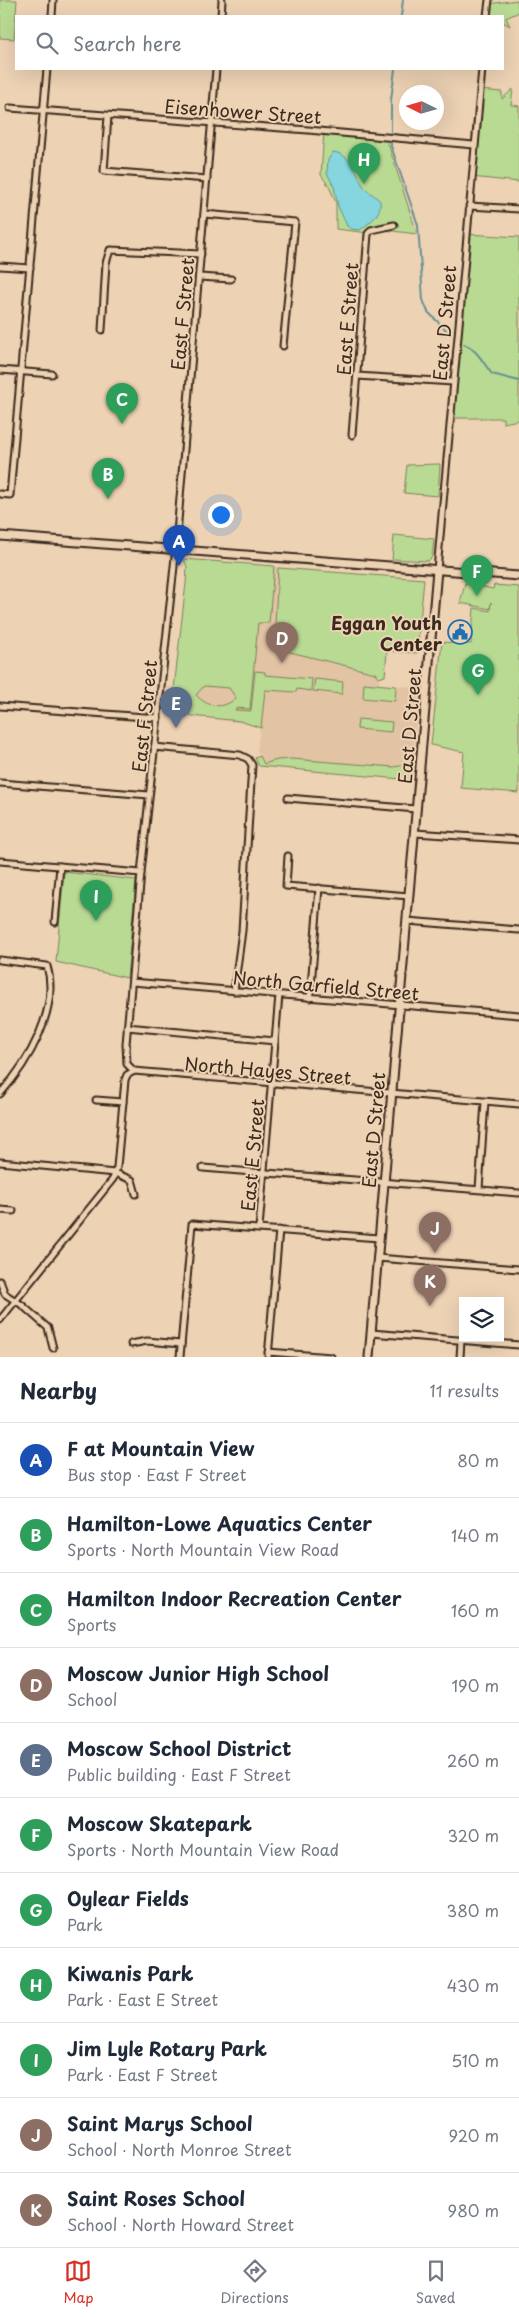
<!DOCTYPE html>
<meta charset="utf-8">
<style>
:root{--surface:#fff;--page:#f2f2f3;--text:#1f2937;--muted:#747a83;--line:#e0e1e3;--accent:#d93025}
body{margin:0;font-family:"Playpen Sans",sans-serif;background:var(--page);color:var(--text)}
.controls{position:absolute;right:15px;bottom:15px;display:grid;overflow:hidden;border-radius:0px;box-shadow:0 5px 20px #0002}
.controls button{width:45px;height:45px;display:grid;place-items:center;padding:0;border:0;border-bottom:1px solid var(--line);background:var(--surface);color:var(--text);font:25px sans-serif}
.compass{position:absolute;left:399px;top:85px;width:45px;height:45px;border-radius:50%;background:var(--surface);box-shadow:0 5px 20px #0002;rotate:275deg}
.you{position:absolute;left:220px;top:514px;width:18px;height:18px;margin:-12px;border:4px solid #fff;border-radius:50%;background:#1a73e8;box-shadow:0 0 0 8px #1a73e833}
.badge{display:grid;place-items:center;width:32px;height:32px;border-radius:50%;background:var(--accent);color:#fff;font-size:16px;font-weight:700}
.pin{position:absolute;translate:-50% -41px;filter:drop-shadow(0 1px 2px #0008)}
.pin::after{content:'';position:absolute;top:26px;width:18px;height:15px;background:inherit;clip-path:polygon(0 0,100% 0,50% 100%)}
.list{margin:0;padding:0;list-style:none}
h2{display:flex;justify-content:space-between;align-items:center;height:65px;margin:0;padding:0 20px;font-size:21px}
h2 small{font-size:16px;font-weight:400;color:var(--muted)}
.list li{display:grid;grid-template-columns:32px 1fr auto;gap:15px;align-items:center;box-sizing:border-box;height:75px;padding:0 20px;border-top:1px solid var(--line)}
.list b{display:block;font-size:19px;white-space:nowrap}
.list p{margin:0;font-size:16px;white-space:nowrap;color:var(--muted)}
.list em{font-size:16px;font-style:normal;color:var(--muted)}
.icon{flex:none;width:28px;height:28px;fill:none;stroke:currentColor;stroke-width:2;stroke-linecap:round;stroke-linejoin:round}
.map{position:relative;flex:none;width:519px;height:1357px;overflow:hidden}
.search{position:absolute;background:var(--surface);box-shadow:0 5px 20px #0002;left:15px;right:15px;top:15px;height:55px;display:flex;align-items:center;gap:12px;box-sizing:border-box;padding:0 18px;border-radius:0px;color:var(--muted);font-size:19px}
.sheet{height:890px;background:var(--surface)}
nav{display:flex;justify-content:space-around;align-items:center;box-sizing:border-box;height:70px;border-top:1px solid var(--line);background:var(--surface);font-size:14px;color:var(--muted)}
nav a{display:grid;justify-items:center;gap:2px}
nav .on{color:var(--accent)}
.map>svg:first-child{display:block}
.built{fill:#e2c3a4}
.green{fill:#b9da93;stroke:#7a8258;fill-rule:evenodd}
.water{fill:#85d6de;stroke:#679191}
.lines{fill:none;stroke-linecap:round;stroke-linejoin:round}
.stream{stroke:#679191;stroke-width:2}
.minor-casing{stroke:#3b2a1e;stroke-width:9}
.tertiary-casing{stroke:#3b2a1e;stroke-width:11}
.minor{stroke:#edd2b4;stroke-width:5}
.tertiary{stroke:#edd2b4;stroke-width:7}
.labels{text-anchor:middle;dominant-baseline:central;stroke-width:4;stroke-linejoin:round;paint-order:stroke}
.street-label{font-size:18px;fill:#3b2a1e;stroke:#edd2b4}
.poi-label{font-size:18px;font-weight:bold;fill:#3b2a1e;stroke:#edd2b4;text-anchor:end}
</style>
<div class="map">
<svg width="519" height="1357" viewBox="0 0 519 1357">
<rect width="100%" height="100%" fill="#edd2b4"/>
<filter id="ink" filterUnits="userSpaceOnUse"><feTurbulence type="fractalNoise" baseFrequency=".02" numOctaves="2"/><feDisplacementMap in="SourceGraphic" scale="10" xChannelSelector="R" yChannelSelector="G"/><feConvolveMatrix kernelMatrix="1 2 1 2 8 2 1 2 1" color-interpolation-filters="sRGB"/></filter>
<g filter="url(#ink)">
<polygon class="built" points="184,559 393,577 385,676 379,678 379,684 419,688 411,780 259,766 255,758 260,755 257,751 260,728 257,725 191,716 180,702 174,689 186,583 187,567"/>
<g class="green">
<polygon points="0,0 17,0 14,39 0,38"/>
<polygon points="517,0 519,12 506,18 510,26 503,22 503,16 487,16 488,4"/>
<polygon points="513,89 511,105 519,106 519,182 471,177 480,90 502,92 502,99"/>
<polygon points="324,131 386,137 417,234 376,229 369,233 336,229 336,203 329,186 321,175"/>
<polygon points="466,234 519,237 519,420 503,423 503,418 450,418"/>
<polygon points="440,464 438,496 404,493 407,465"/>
<polygon points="394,535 434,539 432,557 428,561 392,559"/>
<path d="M 184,559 L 274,566 L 269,623 L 258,623 L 250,709 L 237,708 L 235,710 L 251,711 L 255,671 L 265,672 L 265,675 L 312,679 L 311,691 L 297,689 L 296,692 L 265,690 L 261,728 L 240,721 L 191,716 L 180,702 L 174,689 L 186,583 L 187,567 ZM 204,686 L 229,688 L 236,698 C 223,710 207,707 196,695 Z"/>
<polygon points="278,568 424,579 417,653 387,651 385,676 379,678 375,673 282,650 277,641 285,625 275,624"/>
<polygon points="465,583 493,589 494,585 519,587 519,793 461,788 464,752 431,745 442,642 471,644 474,608 490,611 491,602 490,609 460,603"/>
<polygon points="315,679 343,682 342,694 313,691"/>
<polygon points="364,683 396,686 395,701 363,698"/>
<polygon points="358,719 392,722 391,732 357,729"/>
<polygon points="260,756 264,764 277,760 292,759 394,767 405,765 413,758 411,780 259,766 255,758"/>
<polygon points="64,872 136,880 127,978 56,962"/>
</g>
<path class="water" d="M 333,152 C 350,154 356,171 362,184 C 366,191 375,195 380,201 C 382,215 369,223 360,230 L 351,229 L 347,226 L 338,206 L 334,187 L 327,173 L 328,160 Z"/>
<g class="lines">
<g class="stream">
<polyline points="401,16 403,0"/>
<polyline points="395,69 391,100 391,146 418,225 423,300 428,312 449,333"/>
<path d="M 464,344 C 478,350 483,363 492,374 L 519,381"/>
</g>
<g class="minor-casing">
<g id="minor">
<polyline points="52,16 53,0"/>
<polyline points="221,16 222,0"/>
<polyline points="487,16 489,0"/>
<polyline points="10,108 308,130 474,145"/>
<polyline points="108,116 104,171 207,179"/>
<polyline points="469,206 519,209"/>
<polyline points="204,214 295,222 283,346"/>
<polyline points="0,266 30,268"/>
<polyline points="199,277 231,279"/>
<polyline points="102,330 106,263 110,250 201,254"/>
<polyline points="0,370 52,374"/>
<polyline points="357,376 453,382"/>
<polyline points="352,435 368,234 371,230 394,225"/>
<polyline points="0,494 10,495 47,69"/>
<polyline points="437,570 482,69"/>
<polyline points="0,706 158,718"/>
<polyline points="154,747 240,755 248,759 252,765 242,931 234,991"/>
<polyline points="0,783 149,795"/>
<polyline points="288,798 416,809"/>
<polyline points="415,833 519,840"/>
<polyline points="288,856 286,886 409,896"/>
<polyline points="0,861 141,873"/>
<polyline points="407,921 519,930"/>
<polyline points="55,922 60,866"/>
<path d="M 0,960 L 47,966 C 60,1009 28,1063 0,1094"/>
<polyline points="132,982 519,1015"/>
<polyline points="310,998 319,888"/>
<polyline points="127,1027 275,1041"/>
<polyline points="134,1071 127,1064 126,1044 141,873 175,557 216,69"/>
<polyline points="134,1071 519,1104"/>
<polyline points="96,1100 123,1102"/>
<polyline points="0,1162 115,1173 132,1180 136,1194"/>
<polyline points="203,1168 519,1193"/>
<polyline points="479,1189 485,1102"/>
<polyline points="0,1210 13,1211"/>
<polyline points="259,1228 279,995"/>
<polyline points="377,1258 519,1269"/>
<polyline points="0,1281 5,1294 22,1305 48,1328 53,1348"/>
<polyline points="0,1320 113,1179 117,1167 125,1080 127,1075 134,1071"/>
<polyline points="371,1333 519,1345"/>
<polyline points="131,1344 147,1341 181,1344"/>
<polyline points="268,1352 331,1357"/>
<polyline points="180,1357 192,1224 379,1238"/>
<polyline points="268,1357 279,1230"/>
<polyline points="460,1357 461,1341"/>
</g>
</g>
<g class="tertiary-casing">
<g id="tertiary">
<polyline points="0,536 519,576"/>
<polyline points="369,1357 437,570"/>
</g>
</g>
<use href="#minor" class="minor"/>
<use href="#tertiary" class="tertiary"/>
</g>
</g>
<defs>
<g id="civic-ring" transform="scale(1.25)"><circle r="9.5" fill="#edd2b4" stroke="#1f6fb2" stroke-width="1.5"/><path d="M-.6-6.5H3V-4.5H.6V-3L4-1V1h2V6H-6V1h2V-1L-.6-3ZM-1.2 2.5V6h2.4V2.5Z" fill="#1f6fb2"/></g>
</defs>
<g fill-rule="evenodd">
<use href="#civic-ring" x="460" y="632"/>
</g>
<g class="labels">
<g class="street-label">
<text transform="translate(243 111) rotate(4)">Eisenhower Street</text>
<text transform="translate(182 314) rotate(-85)">East F Street</text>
<text transform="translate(347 319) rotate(-86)">East E Street</text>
<text transform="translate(444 323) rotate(-85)">East D Street</text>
<text transform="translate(144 716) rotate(-84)">East F Street</text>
<text transform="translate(409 726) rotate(-85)">East D Street</text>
<text transform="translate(326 985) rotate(5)">North Garfield Street</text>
<text transform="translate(268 1070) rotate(5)">North Hayes Street</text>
<text transform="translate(373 1130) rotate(-85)">East D Street</text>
<text transform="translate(252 1155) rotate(-85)">East E Street</text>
</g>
<g class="poi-label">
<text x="442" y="622">Eggan Youth<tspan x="442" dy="21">Center</tspan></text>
</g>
</g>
</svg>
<div class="controls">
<button><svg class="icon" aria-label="layers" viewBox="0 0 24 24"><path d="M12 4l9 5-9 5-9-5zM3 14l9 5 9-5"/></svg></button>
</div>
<svg class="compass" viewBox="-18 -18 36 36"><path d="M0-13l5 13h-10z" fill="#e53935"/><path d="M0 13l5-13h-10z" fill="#747a83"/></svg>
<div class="you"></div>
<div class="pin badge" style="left:179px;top:566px;background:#1a4fb4">A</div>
<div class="pin badge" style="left:108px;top:499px;background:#2e9e5b">B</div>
<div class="pin badge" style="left:122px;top:424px;background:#2e9e5b">C</div>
<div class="pin badge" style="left:282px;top:663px;background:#8d6e63">D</div>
<div class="pin badge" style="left:176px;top:728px;background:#5c6f8a">E</div>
<div class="pin badge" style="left:477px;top:596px;background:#2e9e5b">F</div>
<div class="pin badge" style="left:478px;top:695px;background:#2e9e5b">G</div>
<div class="pin badge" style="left:364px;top:184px;background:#2e9e5b">H</div>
<div class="pin badge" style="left:96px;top:921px;background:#2e9e5b">I</div>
<div class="pin badge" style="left:435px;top:1253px;background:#8d6e63">J</div>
<div class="pin badge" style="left:430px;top:1306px;background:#8d6e63">K</div>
<div class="search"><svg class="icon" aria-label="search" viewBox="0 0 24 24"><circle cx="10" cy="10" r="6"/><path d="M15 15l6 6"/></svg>Search here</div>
</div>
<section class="sheet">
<h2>Nearby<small>11 results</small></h2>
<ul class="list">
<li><span class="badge" style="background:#1a4fb4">A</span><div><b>F at Mountain View</b><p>Bus stop · East F Street</p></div><em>80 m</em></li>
<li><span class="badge" style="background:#2e9e5b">B</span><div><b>Hamilton-Lowe Aquatics Center</b><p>Sports · North Mountain View Road</p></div><em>140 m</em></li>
<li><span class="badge" style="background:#2e9e5b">C</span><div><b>Hamilton Indoor Recreation Center</b><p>Sports</p></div><em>160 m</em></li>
<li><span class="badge" style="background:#8d6e63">D</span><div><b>Moscow Junior High School</b><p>School</p></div><em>190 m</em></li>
<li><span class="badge" style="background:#5c6f8a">E</span><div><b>Moscow School District</b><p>Public building · East F Street</p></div><em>260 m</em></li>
<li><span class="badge" style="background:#2e9e5b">F</span><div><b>Moscow Skatepark</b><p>Sports · North Mountain View Road</p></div><em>320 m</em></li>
<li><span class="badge" style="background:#2e9e5b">G</span><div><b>Oylear Fields</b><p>Park</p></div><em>380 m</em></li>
<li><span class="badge" style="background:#2e9e5b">H</span><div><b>Kiwanis Park</b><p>Park · East E Street</p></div><em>430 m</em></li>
<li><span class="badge" style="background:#2e9e5b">I</span><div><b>Jim Lyle Rotary Park</b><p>Park · East F Street</p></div><em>510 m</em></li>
<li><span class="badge" style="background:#8d6e63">J</span><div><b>Saint Marys School</b><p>School · North Monroe Street</p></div><em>920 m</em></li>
<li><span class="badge" style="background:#8d6e63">K</span><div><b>Saint Roses School</b><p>School · North Howard Street</p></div><em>980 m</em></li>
</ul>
</section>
<nav>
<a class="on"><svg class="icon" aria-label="map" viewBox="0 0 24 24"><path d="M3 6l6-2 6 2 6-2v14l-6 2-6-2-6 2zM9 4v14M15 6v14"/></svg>Map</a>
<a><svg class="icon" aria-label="directions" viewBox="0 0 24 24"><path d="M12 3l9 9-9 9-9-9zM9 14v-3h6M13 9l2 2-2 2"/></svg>Directions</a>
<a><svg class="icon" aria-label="saved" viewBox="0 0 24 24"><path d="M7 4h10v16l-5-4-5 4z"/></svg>Saved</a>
</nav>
